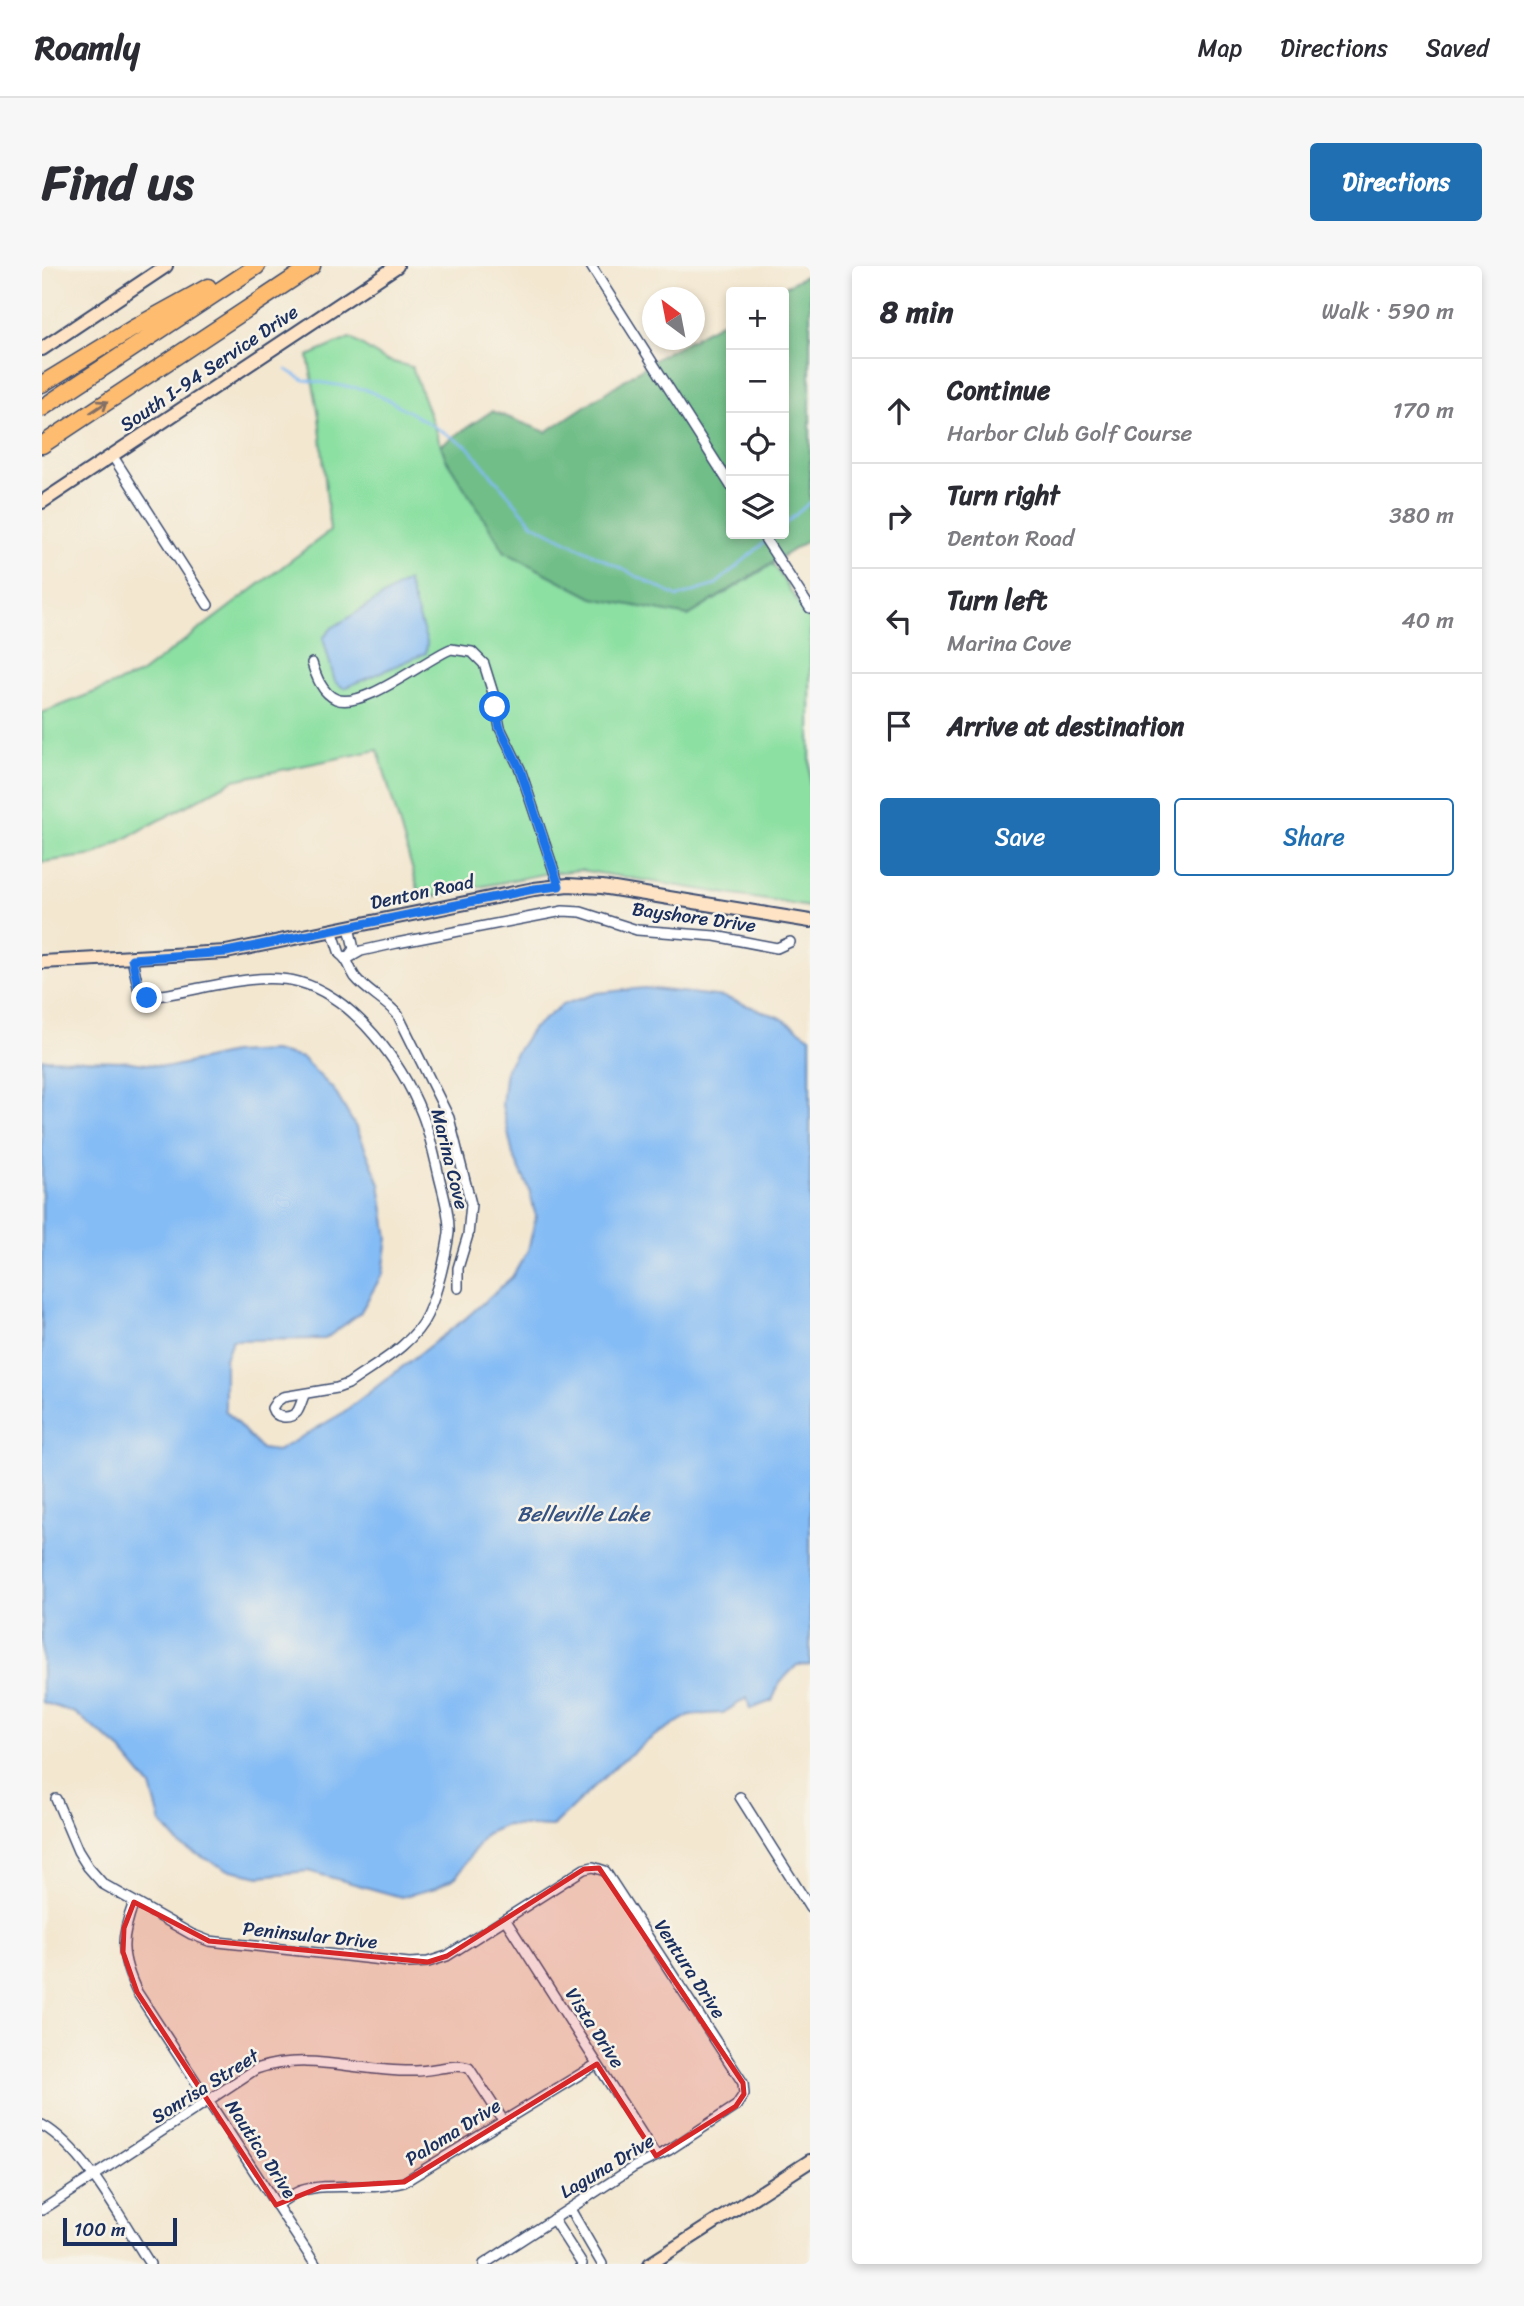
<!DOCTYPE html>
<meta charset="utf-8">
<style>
:root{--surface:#fff;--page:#f7f7f7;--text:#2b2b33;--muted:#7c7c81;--line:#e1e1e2;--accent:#1f6fb2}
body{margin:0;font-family:Sriracha,sans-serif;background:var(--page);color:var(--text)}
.controls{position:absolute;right:21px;top:21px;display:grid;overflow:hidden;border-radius:7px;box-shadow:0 4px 10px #0003}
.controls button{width:63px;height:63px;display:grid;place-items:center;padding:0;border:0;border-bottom:2px solid var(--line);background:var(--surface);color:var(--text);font:35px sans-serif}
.compass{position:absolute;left:600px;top:21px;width:63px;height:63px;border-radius:50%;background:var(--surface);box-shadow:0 4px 10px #0003;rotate:328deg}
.scale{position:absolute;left:21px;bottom:18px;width:114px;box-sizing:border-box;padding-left:7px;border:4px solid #1b2f5e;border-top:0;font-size:19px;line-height:24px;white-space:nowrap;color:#1b2f5e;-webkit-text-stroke:5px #f7f3e8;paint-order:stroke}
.stop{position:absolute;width:21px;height:21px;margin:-16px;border:5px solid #1a73e8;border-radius:50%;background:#fff}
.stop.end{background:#1a73e8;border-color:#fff;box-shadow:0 2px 7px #0008}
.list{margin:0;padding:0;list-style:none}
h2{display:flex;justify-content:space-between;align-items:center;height:91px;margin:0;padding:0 28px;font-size:30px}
h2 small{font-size:23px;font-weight:400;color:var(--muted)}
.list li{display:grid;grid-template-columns:46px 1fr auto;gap:21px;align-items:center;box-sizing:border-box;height:105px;padding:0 28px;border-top:2px solid var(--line)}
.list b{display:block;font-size:26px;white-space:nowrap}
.list p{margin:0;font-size:23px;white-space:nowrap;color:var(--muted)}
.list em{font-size:23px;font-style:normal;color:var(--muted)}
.actions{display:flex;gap:14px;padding:21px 28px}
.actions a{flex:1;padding:16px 0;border:2px solid var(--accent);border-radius:7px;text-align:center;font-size:24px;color:var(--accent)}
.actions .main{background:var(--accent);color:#fff}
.icon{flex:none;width:38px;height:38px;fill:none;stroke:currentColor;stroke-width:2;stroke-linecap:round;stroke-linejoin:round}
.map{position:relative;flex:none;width:768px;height:1998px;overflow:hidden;border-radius:7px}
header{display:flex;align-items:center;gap:42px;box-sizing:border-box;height:98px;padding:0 35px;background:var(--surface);border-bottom:2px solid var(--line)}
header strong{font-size:33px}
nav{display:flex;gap:38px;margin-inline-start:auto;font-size:24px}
.intro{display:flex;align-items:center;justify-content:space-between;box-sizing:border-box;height:168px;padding:0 42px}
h1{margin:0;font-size:49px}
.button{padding:18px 32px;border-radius:7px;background:var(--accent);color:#fff;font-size:24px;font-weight:700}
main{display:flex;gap:42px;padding:0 42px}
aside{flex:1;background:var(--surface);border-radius:7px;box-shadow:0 4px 10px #0003}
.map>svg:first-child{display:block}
.green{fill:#8ce0a2;stroke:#548880;stroke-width:2}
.forest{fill:#71be88;stroke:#467673;stroke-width:2}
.water{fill:#84bcf5;stroke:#5076aa;stroke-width:2}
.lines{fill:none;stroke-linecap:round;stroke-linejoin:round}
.stream{stroke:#84bcf5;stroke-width:2.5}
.street-casing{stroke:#3b4b6f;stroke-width:12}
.secondary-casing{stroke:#3b4b6f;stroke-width:16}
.highway-casing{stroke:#3b4b6f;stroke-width:19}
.street{stroke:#fff;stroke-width:9}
.secondary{stroke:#fee4c5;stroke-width:12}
.highway{stroke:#fdbc6f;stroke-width:16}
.oneway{stroke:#816e66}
.route{stroke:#1a73e8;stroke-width:9}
.marked{fill:#d62828;fill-opacity:0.2;stroke:#d62828;stroke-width:5;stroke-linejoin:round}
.labels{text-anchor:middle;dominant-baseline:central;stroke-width:5;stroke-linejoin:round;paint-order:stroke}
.street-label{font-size:19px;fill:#1b2f5e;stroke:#f7f3e8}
.water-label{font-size:21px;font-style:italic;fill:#355284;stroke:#f7f3e8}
</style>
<header>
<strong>Roamly</strong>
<nav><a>Map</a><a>Directions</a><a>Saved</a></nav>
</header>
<div class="intro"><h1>Find us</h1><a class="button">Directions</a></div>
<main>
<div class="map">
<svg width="768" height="1998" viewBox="0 0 768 1998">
<rect width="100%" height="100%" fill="#f7f3e8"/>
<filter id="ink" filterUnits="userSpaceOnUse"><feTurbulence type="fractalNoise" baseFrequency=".0143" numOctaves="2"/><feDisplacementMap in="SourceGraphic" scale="14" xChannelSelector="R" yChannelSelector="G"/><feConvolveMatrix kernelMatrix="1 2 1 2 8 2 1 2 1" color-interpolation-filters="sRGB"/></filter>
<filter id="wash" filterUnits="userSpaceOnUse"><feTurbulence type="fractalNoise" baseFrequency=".00686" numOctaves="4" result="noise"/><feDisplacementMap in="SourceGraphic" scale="28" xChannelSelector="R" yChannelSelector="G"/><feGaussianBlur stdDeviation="1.57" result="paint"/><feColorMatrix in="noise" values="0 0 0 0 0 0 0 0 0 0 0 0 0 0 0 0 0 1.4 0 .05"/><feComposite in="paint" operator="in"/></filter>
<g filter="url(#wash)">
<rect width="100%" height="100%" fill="#f3e7d0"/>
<polygon class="green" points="308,72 343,94 370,101 404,193 646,350 731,298 768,355 768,641 538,604 501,608 379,633 336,484 192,514 53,589 0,596 0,447 98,408 288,265 277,150 266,90"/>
<polygon class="forest" points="768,7 768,273 646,350 551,332 463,286 404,193 399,179 450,145 504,166 620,89 648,74 652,74 653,71 689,51 689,268 742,268 742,26 733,26"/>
<g class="water">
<polygon points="365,315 385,376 384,387 302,422 293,416 281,372 290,362"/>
<polygon points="603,722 682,731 739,752 768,771 768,1399 755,1399 738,1416 730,1435 708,1443 705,1432 681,1447 648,1449 612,1470 576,1498 510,1561 464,1559 443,1568 414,1611 394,1622 359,1631 266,1605 218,1610 184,1603 139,1580 119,1557 109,1521 76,1481 33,1447 0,1436 0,793 80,795 128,801 190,787 231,785 260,792 292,824 316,865 338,918 346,972 341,1007 318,1047 283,1073 190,1074 183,1093 183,1144 219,1183 235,1185 299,1148 424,1052 470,1011 486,984 494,951 487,923 471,889 460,839 464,802 490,763 520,739 555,727"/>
</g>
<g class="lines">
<g class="stream">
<polyline points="245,104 262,114 322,123 347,134 425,180 491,258 636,331 673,319 722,277"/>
<polyline points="742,259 768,236"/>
</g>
</g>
</g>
<g filter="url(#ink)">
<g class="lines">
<g class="street-casing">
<g id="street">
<polyline points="549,0 689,220"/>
<polyline points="70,189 166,339"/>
<polyline points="720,268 768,342"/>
<path d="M 270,397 C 274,410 280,427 294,433 C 321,444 382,394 409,383 L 430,386 L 442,398 L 451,427 L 458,462 L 478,503 L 517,620"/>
<path d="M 290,664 L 298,688 C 307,694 307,702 313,711 C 325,726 343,734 356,749 L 407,852 L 429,938 L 426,969 L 416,1002 L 416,1022"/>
<polyline points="306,691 312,683 307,661"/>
<path d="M 90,693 L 97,725 L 105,731 C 152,727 211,704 257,716 C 312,731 360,797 380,848 C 388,868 392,889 397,910 C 401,927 408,949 407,967 C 404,990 395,1028 385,1049 C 371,1080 332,1099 306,1118 L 295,1122 L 241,1131 L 234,1136 L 230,1142 C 233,1152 247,1154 255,1146 C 258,1142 260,1134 262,1129"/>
<polyline points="305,693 319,685 355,677 521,645 539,646 595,664 673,670 735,682 748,676"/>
<polyline points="698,1531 768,1642"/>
<polyline points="14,1533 36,1585 46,1601 61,1618 149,1668 167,1675 367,1697 386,1696 405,1690 542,1603 551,1601 563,1605 701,1817 702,1828 694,1840 627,1884 592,1901 442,1998"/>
<path d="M 92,1636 C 78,1673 78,1690 95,1726 L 273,1998"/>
<polyline points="463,1653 614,1890"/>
<path d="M 0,1859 C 44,1884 80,1955 108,1998"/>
<path d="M 234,1939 C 242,1935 250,1928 258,1925 C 289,1915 327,1926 362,1916 L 555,1798"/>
<polyline points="528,1943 560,1998"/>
<path d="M 0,1944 L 214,1803 C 268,1785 319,1807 374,1805 C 391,1805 411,1797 427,1802 L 461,1854"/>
<polyline points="511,1953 540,1998"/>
</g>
</g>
<g class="secondary-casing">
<g id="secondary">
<polyline points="0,83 124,0"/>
<polyline points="0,236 355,0"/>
<polyline points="0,696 184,686 492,623 526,619 560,621 768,655"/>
<polyline points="608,1998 768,1895"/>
</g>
</g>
<g class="highway-casing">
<g id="highway">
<polyline points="0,118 90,63 166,21"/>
<polyline points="0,142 215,0"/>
<polyline points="0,179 270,0"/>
</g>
</g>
<use href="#street" class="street"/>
<use href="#secondary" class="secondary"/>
<use href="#highway" class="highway"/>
</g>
<defs><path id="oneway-shaft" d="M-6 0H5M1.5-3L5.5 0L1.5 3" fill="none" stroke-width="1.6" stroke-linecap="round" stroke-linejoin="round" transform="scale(1.75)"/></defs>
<use class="oneway" href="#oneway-shaft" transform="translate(57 141) rotate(-34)"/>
</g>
<g class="lines" filter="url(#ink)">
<polyline class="route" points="105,732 97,725 90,693 184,686 492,623 517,620 478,503 458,462 453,441"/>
</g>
<path class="marked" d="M 557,1602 L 701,1817 L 702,1828 L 694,1840 L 614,1890 L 555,1798 L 362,1916 L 279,1921 L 234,1939 L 95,1726 L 81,1686 L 82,1662 L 92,1636 L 167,1675 L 386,1696 L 405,1690 L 542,1603 Z"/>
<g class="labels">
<g class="street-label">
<text transform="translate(167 102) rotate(-34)">South I-94 Service Drive</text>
<text transform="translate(380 626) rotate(-12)">Denton Road</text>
<text transform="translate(652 651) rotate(8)">Bayshore Drive</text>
<text transform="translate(408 893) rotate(76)">Marina Cove</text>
<text transform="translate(268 1669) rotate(6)">Peninsular Drive</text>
<text transform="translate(648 1703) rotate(57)">Ventura Drive</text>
<text transform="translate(553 1762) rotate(57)">Vista Drive</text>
<text transform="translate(163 1820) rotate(-32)">Sonrisa Street</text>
<text transform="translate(411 1866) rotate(-32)">Paloma Drive</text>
<text transform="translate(219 1883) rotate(57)">Nautica Drive</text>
<text transform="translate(565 1900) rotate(-31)">Laguna Drive</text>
</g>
<g class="water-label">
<text x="541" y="1248">Belleville Lake</text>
</g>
</g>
</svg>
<div class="controls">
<button>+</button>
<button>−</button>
<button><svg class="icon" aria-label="locate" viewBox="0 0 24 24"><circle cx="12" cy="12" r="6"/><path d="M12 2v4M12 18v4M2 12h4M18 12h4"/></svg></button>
<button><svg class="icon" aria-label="layers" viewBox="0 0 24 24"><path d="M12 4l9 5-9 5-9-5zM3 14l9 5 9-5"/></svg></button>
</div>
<svg class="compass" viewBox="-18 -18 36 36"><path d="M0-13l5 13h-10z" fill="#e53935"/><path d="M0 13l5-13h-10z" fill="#7c7c81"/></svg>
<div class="scale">100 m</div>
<div class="stop" style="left:453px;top:441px"></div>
<div class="stop end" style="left:105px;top:732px"></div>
</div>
<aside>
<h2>8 min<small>Walk · 590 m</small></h2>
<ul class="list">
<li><svg class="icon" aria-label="ahead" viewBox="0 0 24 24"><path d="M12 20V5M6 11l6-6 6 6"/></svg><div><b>Continue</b><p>Harbor Club Golf Course</p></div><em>170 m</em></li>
<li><svg class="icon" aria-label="right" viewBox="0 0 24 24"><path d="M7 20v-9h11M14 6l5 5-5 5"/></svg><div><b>Turn right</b><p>Denton Road</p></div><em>380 m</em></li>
<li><svg class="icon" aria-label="left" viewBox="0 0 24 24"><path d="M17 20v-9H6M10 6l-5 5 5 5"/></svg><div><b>Turn left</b><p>Marina Cove</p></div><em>40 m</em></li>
<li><svg class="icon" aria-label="arrive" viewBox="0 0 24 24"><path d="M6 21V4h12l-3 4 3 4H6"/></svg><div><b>Arrive at destination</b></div></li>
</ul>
<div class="actions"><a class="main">Save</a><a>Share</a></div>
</aside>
</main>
